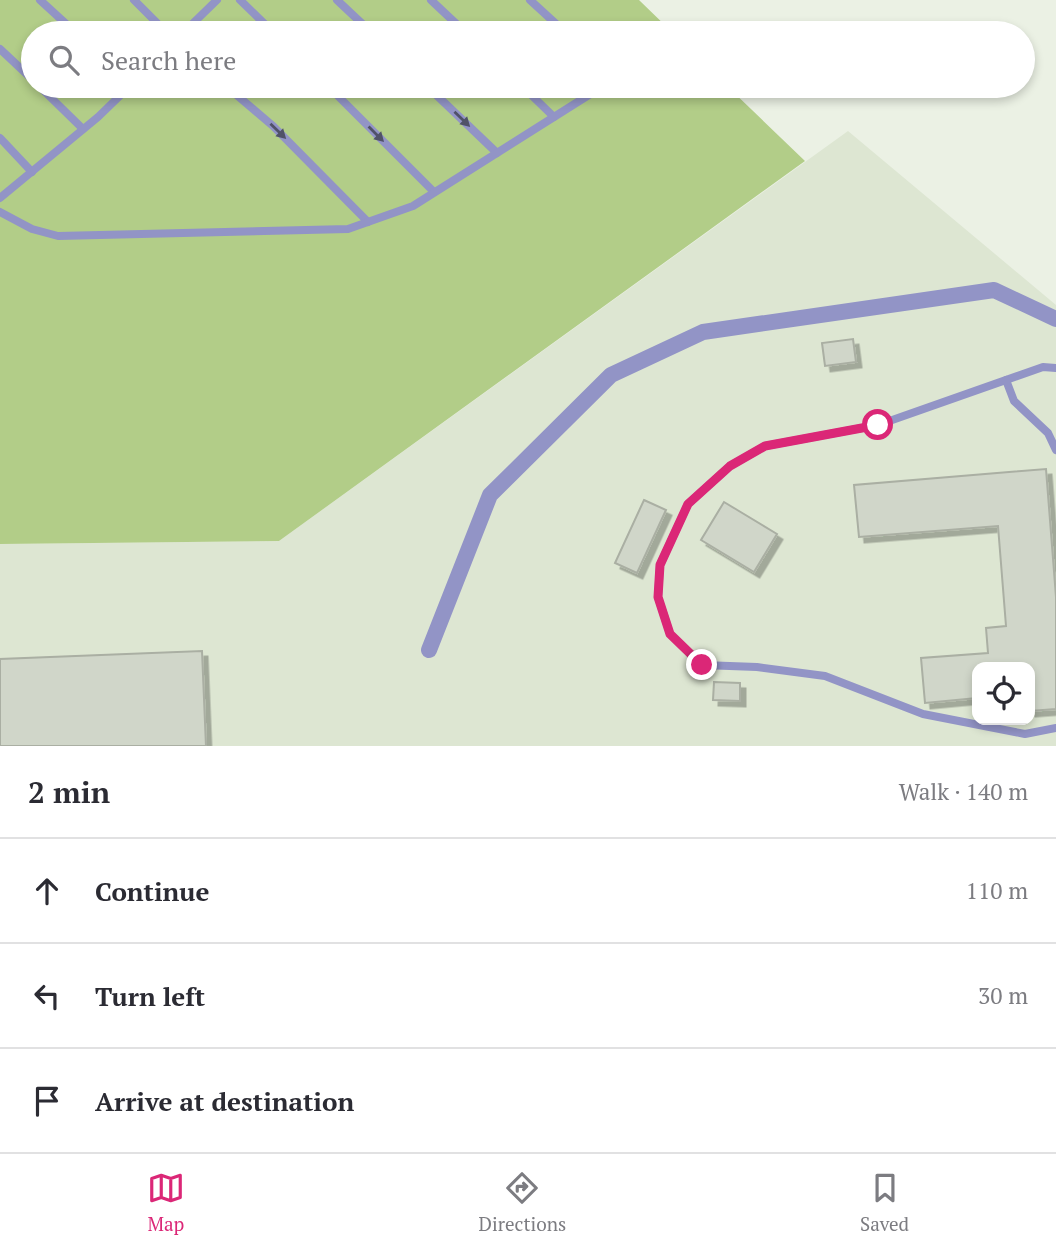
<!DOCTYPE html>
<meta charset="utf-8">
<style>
:root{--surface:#fff;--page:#f7f7f7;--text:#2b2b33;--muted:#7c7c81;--line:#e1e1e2;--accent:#db2777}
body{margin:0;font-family:"PT Serif",serif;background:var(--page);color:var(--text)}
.controls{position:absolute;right:21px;bottom:21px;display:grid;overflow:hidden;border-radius:14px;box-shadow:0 4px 10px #0003}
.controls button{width:63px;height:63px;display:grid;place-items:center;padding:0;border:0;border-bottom:2px solid var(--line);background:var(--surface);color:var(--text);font:35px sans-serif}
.stop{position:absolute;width:21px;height:21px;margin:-16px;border:5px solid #db2777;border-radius:50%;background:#fff}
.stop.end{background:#db2777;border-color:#fff;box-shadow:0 2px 7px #0008}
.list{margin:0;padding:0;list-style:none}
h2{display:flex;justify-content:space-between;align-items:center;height:91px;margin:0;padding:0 28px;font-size:30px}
h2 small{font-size:23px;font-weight:400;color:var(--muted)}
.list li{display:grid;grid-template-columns:46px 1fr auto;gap:21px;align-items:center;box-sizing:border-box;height:105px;padding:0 28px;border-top:2px solid var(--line)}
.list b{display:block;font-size:26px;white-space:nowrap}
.list em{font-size:23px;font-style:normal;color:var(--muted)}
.icon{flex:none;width:38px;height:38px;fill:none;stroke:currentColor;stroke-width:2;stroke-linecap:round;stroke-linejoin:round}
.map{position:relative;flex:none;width:1056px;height:746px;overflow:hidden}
.search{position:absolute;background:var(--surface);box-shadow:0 4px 10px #0003;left:21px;right:21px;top:21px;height:77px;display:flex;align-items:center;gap:18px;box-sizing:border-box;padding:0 24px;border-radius:38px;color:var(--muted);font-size:26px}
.sheet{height:406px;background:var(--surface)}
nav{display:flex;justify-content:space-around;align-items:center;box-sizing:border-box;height:98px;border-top:2px solid var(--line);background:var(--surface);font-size:19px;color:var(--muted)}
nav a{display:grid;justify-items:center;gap:4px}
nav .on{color:var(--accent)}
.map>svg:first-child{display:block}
.built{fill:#dde6d2;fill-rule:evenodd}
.green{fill:#b2cd88}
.building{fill:#d0d6c9;stroke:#aaafa3;stroke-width:2;filter:url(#shadow)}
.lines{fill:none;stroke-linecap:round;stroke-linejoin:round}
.service{stroke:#9294c6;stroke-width:8}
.minor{stroke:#9294c6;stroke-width:16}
.oneway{fill:#505268}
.route{stroke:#db2777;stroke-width:9}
</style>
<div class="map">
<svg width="1056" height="746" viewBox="0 0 1056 746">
<defs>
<filter id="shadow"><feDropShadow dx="5.5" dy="5.5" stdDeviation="0" flood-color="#0004"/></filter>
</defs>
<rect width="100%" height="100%" fill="#ebf1e4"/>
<path class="built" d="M 848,131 L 1056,305 L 1056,746 L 0,746 L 0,544 L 279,541 ZM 977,667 L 1030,667 L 1030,720 L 977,720 Z"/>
<polygon class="green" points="0,0 639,0 673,33 33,33 33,86 727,86 805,161 279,541 0,544"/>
<g class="building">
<polygon points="853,339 856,362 825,366 822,343"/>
<polygon points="1046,469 1056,597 1056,709 1030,711 1030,667 977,667 977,698 925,703 921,658 988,653 986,628 1006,626 998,526 859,537 854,485"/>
<polygon points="644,500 666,510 637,573 615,563"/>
<polygon points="724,502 777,534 754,572 701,540"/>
<polygon points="202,651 206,746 0,746 0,659"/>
<polygon points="714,682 740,683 740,701 713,700"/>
</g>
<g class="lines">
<g class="service">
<polyline points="40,0 76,33"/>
<polyline points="134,0 167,33"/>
<polyline points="240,0 274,33"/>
<polyline points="337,0 372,33"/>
<polyline points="431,0 466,33"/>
<polyline points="530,0 566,33"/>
<polyline points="183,33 217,0"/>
<polyline points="0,49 33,80"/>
<polyline points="39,86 83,129"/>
<polyline points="226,86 273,126 368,222"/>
<polyline points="328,86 434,192"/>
<polyline points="427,86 497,153"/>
<polyline points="522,86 554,117"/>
<polyline points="0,138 32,172"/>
<polyline points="0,198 98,117 130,86"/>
<polyline points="0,212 32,229 58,236 348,229 413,206 603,86"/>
<polyline points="1056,368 1043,367 878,425 765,446 730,466 688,504 660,565 658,597 670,634 702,665 757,667 825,676 923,714 1025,734 1056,728"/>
<polyline points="1006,380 1014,401 1048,433 1056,450"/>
</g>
<polyline class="minor" points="429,650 490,495 611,375 703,332 994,290 1056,319"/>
</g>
<defs><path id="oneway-solid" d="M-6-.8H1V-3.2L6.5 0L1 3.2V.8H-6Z" transform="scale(1.75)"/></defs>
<g class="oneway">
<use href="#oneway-solid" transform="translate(462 119) rotate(44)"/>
<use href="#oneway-solid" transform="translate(278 131) rotate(44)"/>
<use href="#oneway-solid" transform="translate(376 134) rotate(45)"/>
</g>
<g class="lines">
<polyline class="route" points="702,665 670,634 658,597 660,565 688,504 730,466 765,446 878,425"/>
</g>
</svg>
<div class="controls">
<button><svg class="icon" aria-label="locate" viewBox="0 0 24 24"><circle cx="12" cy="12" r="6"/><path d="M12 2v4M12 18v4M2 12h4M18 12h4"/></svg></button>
</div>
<div class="stop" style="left:878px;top:425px"></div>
<div class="stop end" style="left:702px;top:665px"></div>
<div class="search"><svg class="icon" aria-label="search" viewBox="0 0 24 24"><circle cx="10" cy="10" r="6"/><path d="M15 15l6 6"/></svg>Search here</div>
</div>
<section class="sheet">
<h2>2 min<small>Walk · 140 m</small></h2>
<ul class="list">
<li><svg class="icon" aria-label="ahead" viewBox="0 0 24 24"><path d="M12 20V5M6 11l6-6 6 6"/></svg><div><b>Continue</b></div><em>110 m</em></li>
<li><svg class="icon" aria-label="left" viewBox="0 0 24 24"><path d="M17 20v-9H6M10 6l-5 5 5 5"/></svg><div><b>Turn left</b></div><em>30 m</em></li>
<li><svg class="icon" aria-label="arrive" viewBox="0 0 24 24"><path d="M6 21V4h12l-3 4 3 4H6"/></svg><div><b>Arrive at destination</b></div></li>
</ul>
</section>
<nav>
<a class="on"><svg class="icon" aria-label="map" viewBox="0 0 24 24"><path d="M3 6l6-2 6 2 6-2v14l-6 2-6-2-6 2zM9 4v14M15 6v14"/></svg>Map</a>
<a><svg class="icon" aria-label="directions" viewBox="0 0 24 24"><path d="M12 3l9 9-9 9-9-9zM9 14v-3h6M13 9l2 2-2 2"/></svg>Directions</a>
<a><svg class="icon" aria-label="saved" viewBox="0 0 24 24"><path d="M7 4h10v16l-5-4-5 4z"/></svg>Saved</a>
</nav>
